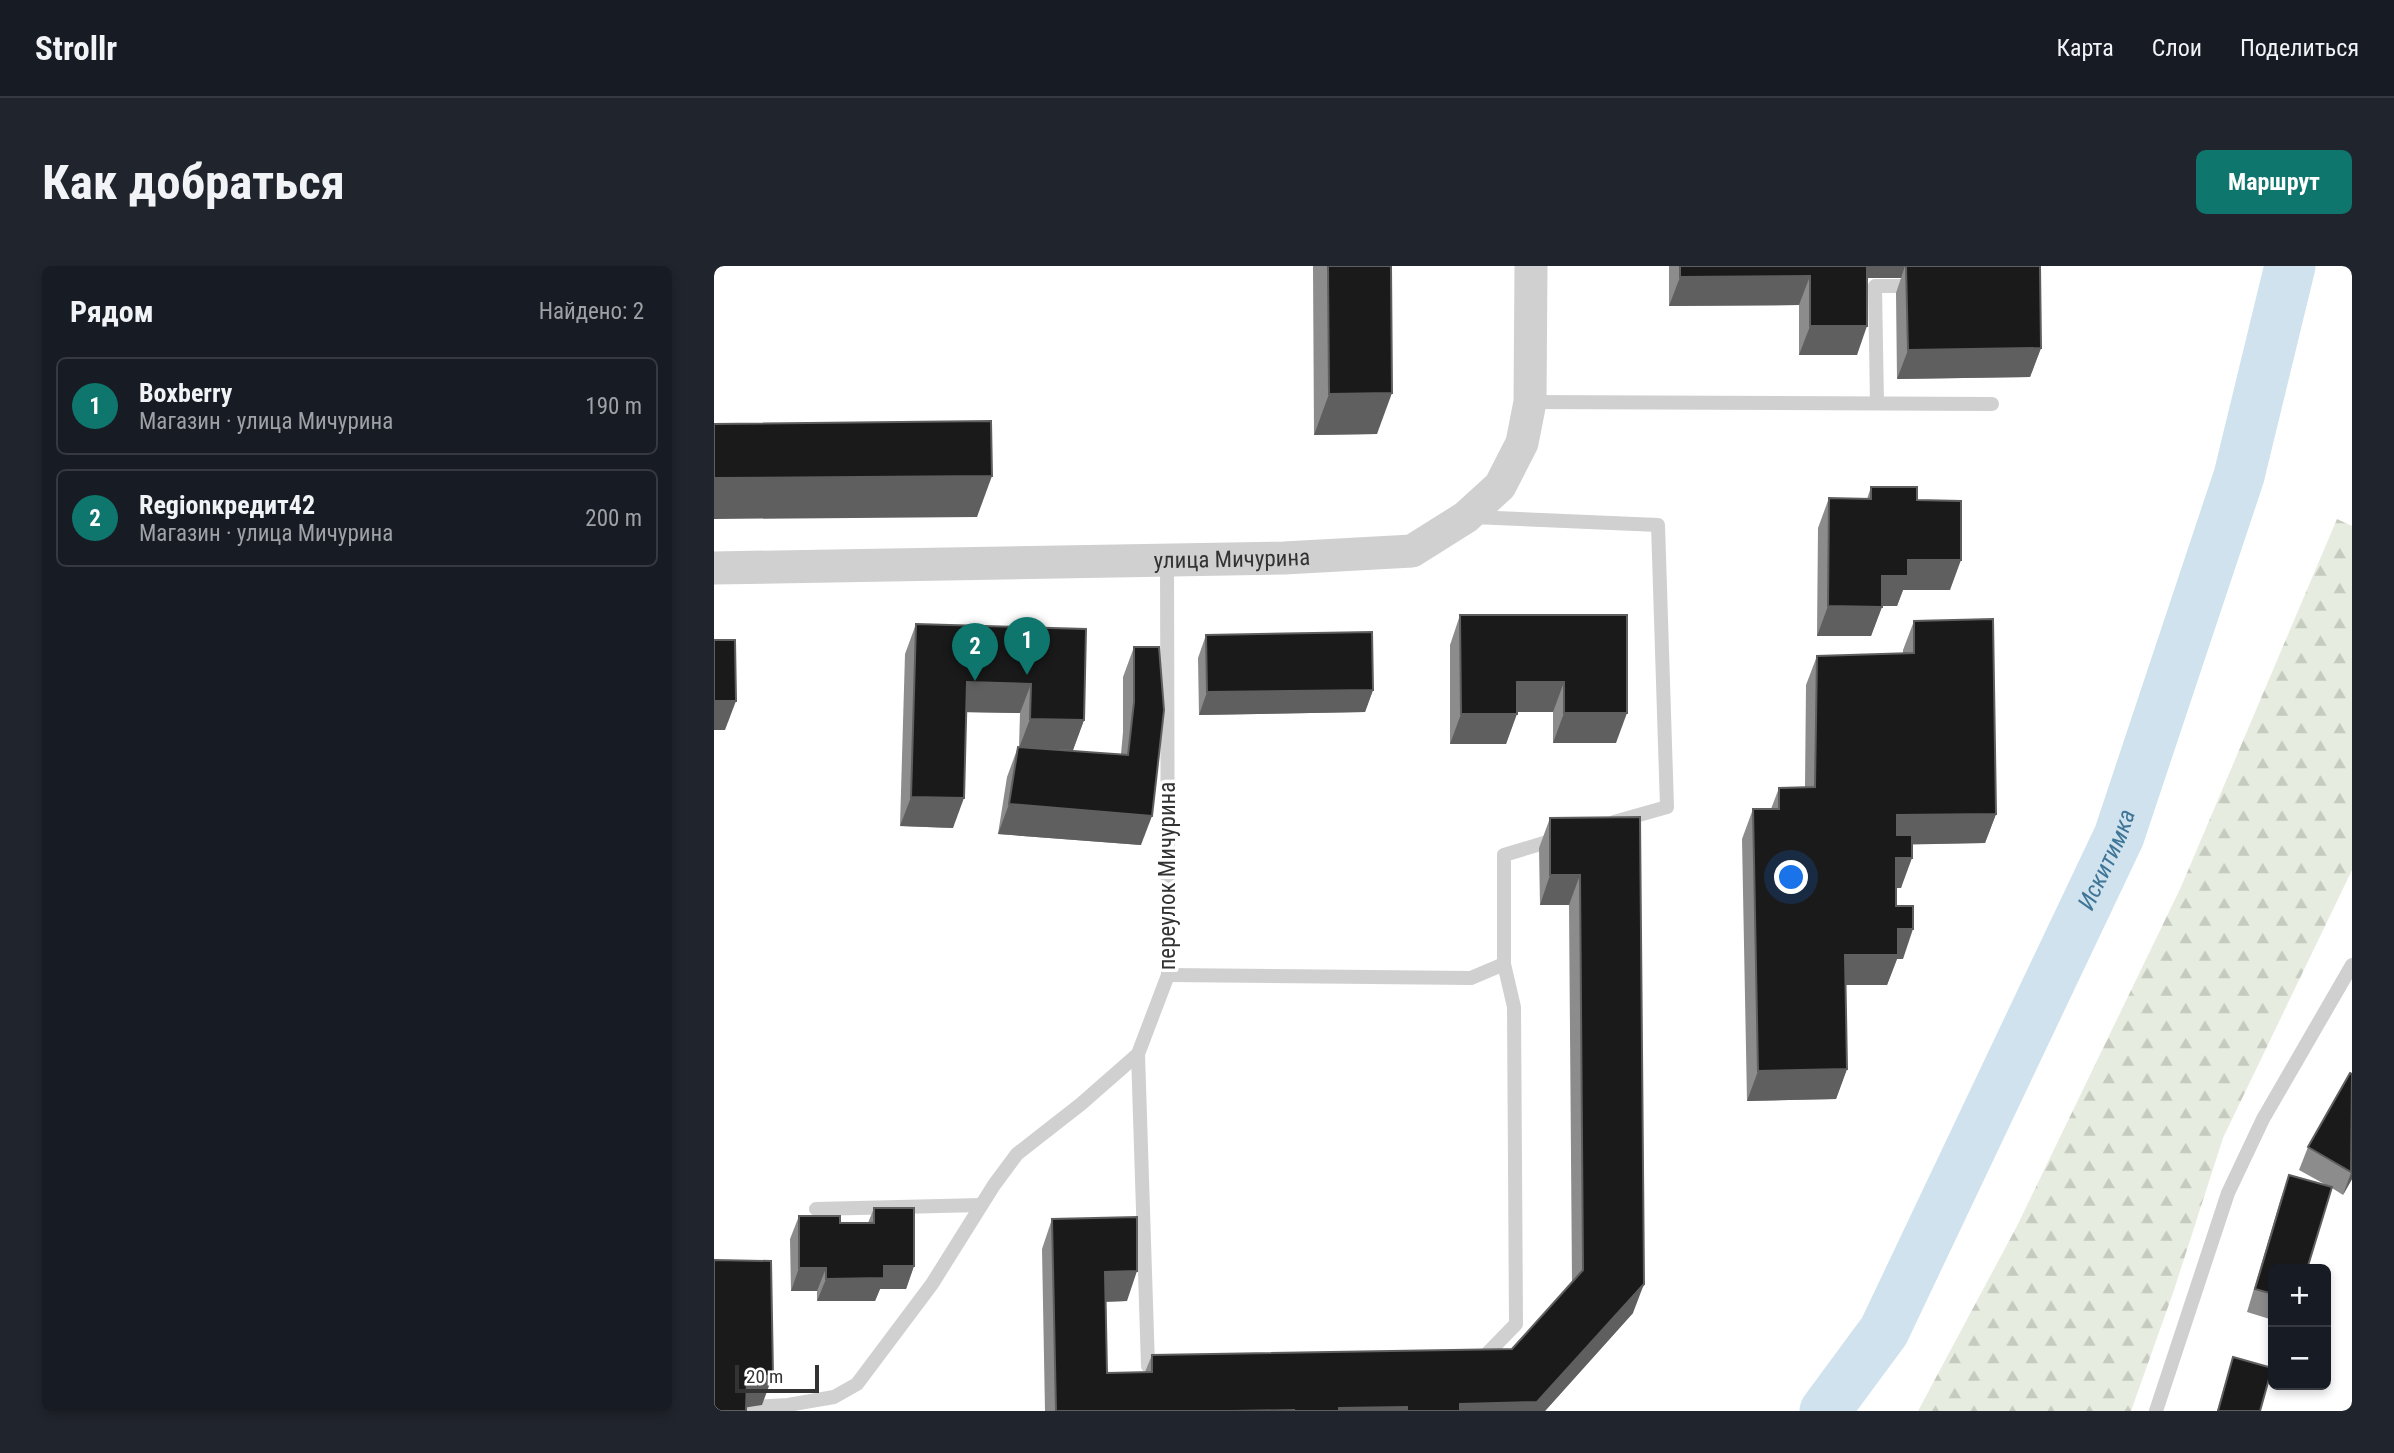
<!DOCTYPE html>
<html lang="ru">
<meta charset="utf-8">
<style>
:root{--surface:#171b24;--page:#20242c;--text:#f1f3f6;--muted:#9ea1a6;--line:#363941;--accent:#0f766e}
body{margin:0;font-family:"Roboto Condensed",sans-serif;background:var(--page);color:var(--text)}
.controls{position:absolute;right:21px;bottom:21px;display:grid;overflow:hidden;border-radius:10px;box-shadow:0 4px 10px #0003}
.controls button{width:63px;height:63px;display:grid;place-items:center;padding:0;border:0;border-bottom:2px solid var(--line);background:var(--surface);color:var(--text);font:35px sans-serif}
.scale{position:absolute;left:21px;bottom:18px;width:84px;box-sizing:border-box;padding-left:7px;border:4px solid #333;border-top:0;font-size:19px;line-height:24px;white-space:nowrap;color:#333;-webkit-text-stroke:5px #fff;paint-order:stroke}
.you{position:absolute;left:1078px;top:612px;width:24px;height:24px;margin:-18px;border:5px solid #fff;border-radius:50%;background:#1a73e8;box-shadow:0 0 0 10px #1a73e833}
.badge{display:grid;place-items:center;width:46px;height:46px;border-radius:50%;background:var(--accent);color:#fff;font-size:23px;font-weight:700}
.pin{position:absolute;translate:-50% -58px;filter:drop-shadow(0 2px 4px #0008)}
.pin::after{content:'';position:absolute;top:37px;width:24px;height:21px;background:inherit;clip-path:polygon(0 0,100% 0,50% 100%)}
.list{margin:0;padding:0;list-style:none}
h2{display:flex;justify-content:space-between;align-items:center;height:91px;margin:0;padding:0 28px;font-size:30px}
h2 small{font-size:23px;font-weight:400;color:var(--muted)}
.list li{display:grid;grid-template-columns:46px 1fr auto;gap:21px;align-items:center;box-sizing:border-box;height:98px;margin:0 14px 14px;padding:0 14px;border:2px solid var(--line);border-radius:10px}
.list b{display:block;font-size:26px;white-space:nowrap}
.list p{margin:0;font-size:23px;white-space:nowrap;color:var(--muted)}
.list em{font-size:23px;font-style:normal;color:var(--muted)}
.map{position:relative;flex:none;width:1638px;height:1145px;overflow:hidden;border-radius:10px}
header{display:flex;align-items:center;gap:42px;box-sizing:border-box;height:98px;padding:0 35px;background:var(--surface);border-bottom:2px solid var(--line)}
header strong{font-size:33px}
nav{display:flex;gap:38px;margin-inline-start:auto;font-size:24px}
.intro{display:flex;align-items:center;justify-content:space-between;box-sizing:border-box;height:168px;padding:0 42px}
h1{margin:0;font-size:49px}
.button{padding:18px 32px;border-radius:10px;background:var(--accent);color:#fff;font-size:24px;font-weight:700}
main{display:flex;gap:42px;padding:0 42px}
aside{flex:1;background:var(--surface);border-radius:10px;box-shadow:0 4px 10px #0003}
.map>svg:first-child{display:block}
.forest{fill:url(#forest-firs)}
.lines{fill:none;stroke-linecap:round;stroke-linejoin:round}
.river{stroke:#cfe2ee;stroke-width:51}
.service{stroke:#d0d0d0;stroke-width:14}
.tertiary{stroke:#d0d0d0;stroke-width:33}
.wall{fill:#8c8c8c}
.shaded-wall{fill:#5f5f5f}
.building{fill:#1a1a1a;stroke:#5f5f5f;stroke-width:2}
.labels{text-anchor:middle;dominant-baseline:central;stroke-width:7;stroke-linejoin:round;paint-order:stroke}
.street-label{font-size:23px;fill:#333;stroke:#fff}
.water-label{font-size:24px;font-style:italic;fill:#3f7597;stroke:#fff}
</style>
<header>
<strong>Strollr</strong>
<nav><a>Карта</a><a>Слои</a><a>Поделиться</a></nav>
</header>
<div class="intro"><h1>Как добраться</h1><a class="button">Маршрут</a></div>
<main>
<aside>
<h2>Рядом<small>Найдено: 2</small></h2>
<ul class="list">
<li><span class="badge">1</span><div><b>Boxberry</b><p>Магазин · улица Мичурина</p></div><em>190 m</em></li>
<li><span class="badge">2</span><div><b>Regionкредит42</b><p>Магазин · улица Мичурина</p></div><em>200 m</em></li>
</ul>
</aside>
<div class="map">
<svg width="1638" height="1145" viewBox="0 0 1638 1145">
<defs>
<pattern id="forest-firs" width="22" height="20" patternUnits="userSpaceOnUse" patternTransform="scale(1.75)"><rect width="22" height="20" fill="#e6ecdf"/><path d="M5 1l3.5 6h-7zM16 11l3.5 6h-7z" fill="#c6cbc0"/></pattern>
</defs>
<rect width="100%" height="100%" fill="#fff"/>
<polygon class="forest" points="1623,253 1638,260 1638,604 1509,872 1460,1024 1417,1145 1204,1145 1303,960 1467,621"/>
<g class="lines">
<path class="river" id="s1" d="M 1111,1145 L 1170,1065 L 1405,570 L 1525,210 L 1576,0"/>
<g class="service">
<polyline points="816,136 1278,138"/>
<polyline points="1163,137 1161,20 1201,20"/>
<polyline points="758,251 944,259 953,541 900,556"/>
<polyline points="454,709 757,712 790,698"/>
<polyline points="424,788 434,1100 452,1100"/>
<polyline points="102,943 267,939"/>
<polyline points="766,1095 802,1058 800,741 790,698 790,589 843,573"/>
<polyline points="0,1143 74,1139 120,1131 143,1118 218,1018 280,919 303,888 367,838 424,788 454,709 453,294"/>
<polyline points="1442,1145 1514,927 1549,853 1638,699"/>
</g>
<path class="tertiary" id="s2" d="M 0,302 L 570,292 L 698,285 L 752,251 L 786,220 L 808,177 L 816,136 L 817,0"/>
</g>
<g class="wall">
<polygon points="599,0 677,0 663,168 600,169"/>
<polygon points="955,0 1326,0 1327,82 1316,111 1183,113 1182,27 1187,12 1153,12 1143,89 1085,89 1085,39 955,40"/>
<polygon points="1157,221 1203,234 1236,324 1189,324 1183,340 1168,340 1157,370 1103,370 1104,262 1115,232 1153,233"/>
<polygon points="746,349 913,349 902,477 839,477 839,446 803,446 792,478 736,478 736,379"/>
<polygon points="1200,355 1282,548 1271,577 1198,578 1187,622 1182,622 1182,640 1189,693 1183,693 1173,719 1131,719 1133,803 1122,833 1033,835 1028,573 1039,543 1057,543 1065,522 1091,521 1092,419 1103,390 1189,387 1189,384"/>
<polygon points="202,358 372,363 370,454 359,484 325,483 407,488 409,466 409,411 420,381 427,579 284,568 293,511 304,481 305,481 306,447 252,446 239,562 186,560 191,388"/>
<polygon points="492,369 659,424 651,446 485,449 484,392"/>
<polygon points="926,551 919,1047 831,1145 331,1145 328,983 338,953 413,1035 392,1036 393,1107 431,1106 438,1089 798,1083 858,1016 855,639 826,639 825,582 836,552"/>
<polygon points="1636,807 1638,913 1629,929 1618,922 1559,1003 1559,1054 1533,1046 1567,932 1575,909 1614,920 1585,904 1594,881"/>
<polygon points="160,942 200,1000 192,1023 166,1023 161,1035 103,1035 103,1025 77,1025 76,973 85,950 126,957 154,957"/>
<polygon points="1519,1091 1546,1145 1503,1145"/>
</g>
<g class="shaded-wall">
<polygon points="1147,0 1191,0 1187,12 1142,12"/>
<polygon points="1096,10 1085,39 955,40 966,11"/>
<polygon points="1096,60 1153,60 1143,89 1085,89"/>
<polygon points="1327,82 1316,111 1183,113 1194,84"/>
<polygon points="678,127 663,168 600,169 615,128"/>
<polygon points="278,210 263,251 0,253 0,212"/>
<polygon points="1194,294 1247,294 1236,324 1189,324 1183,340 1157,340 1168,310"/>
<polygon points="1114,340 1168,341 1157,370 1103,370"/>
<polygon points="253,416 317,418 306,447 242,446"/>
<polygon points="803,416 850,416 839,446 792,446"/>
<polygon points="659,424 651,446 485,449 493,426"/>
<polygon points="0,435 22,435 11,464 0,464"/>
<polygon points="850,447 913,447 902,477 839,477"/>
<polygon points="747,448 803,448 792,478 736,478"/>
<polygon points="316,453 370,454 359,484 305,482"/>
<polygon points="197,531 250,532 239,562 186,560"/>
<polygon points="295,538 438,550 427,579 284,568"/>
<polygon points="1282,548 1271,577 1172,579 1183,549"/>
<polygon points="1182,592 1198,592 1187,622 1171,622"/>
<polygon points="836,609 866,609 855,639 826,639"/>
<polygon points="1184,663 1199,663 1189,693 1183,693 1173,719 1120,719 1131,689"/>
<polygon points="1133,803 1122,833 1033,835 1044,805"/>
<polygon points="1638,904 1638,913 1629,929"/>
<polygon points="170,1000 200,1000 192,1023 166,1023 161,1035 103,1035 112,1013"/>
<polygon points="85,1002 112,1002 103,1025 77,1025"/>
<polygon points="423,1005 413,1035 380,1036 391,1006"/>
<polygon points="930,1018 919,1047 831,1145 743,1145 746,1138"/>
<polygon points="59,1109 48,1139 22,1143 33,1114"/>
<polygon points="693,1141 692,1145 624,1145 625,1142"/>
</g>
<g class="building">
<polygon points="614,0 677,0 678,127 615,128"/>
<polygon points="966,0 1153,0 1153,60 1096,60 1096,10 966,11"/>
<polygon points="1192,0 1326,0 1327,82 1194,84"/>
<polygon points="277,155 278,210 0,212 0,158"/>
<polygon points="1157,221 1203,221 1203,234 1247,235 1247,294 1194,294 1194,310 1168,310 1168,341 1114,340 1115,232 1157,233"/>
<polygon points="746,349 913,349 913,447 850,447 850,416 803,416 803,448 747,448"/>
<polygon points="1279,353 1282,548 1183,549 1183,569 1198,569 1198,592 1182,592 1182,640 1199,640 1199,663 1184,663 1184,689 1131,689 1133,803 1044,805 1039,543 1065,543 1065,522 1101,521 1103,390 1200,387 1200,355"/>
<polygon points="202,358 372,363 370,454 316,453 317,418 253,416 250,532 197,531"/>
<polygon points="658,366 659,424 493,426 492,369"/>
<polygon points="0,374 21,374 22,435 0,435"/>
<polygon points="420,381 445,381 450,444 438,550 295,538 304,481 414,489 420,436"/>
<polygon points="926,551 930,1018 823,1136 746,1138 746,1145 693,1145 693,1141 625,1142 625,1145 580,1145 580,1144 519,1145 342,1145 338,953 423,951 423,1005 391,1006 393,1107 438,1106 438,1089 798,1083 869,1004 866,609 836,609 836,552"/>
<polygon points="1636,807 1638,808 1637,906 1594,881"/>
<polygon points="1575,909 1618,921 1593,1003 1559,1003 1559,1028 1541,1023"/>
<polygon points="160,942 200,942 200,1000 170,1000 170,1012 112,1013 112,1002 85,1002 85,950 126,950 126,957 160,957"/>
<polygon points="0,994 57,995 59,1109 33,1114 32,1145 0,1145"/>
<polygon points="1519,1091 1558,1102 1546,1145 1504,1145"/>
</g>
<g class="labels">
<g class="street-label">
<text stroke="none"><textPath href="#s2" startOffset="518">улица Мичурина</textPath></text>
<text transform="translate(453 610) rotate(-90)">переулок Мичурина</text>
</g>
<g class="water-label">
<text stroke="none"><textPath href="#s1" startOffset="621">Искитимка</textPath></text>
</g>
</g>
</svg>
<div class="controls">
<button>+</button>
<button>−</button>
</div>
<div class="scale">20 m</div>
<div class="you"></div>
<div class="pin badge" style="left:313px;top:409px">1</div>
<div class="pin badge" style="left:261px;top:415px">2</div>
</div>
</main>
